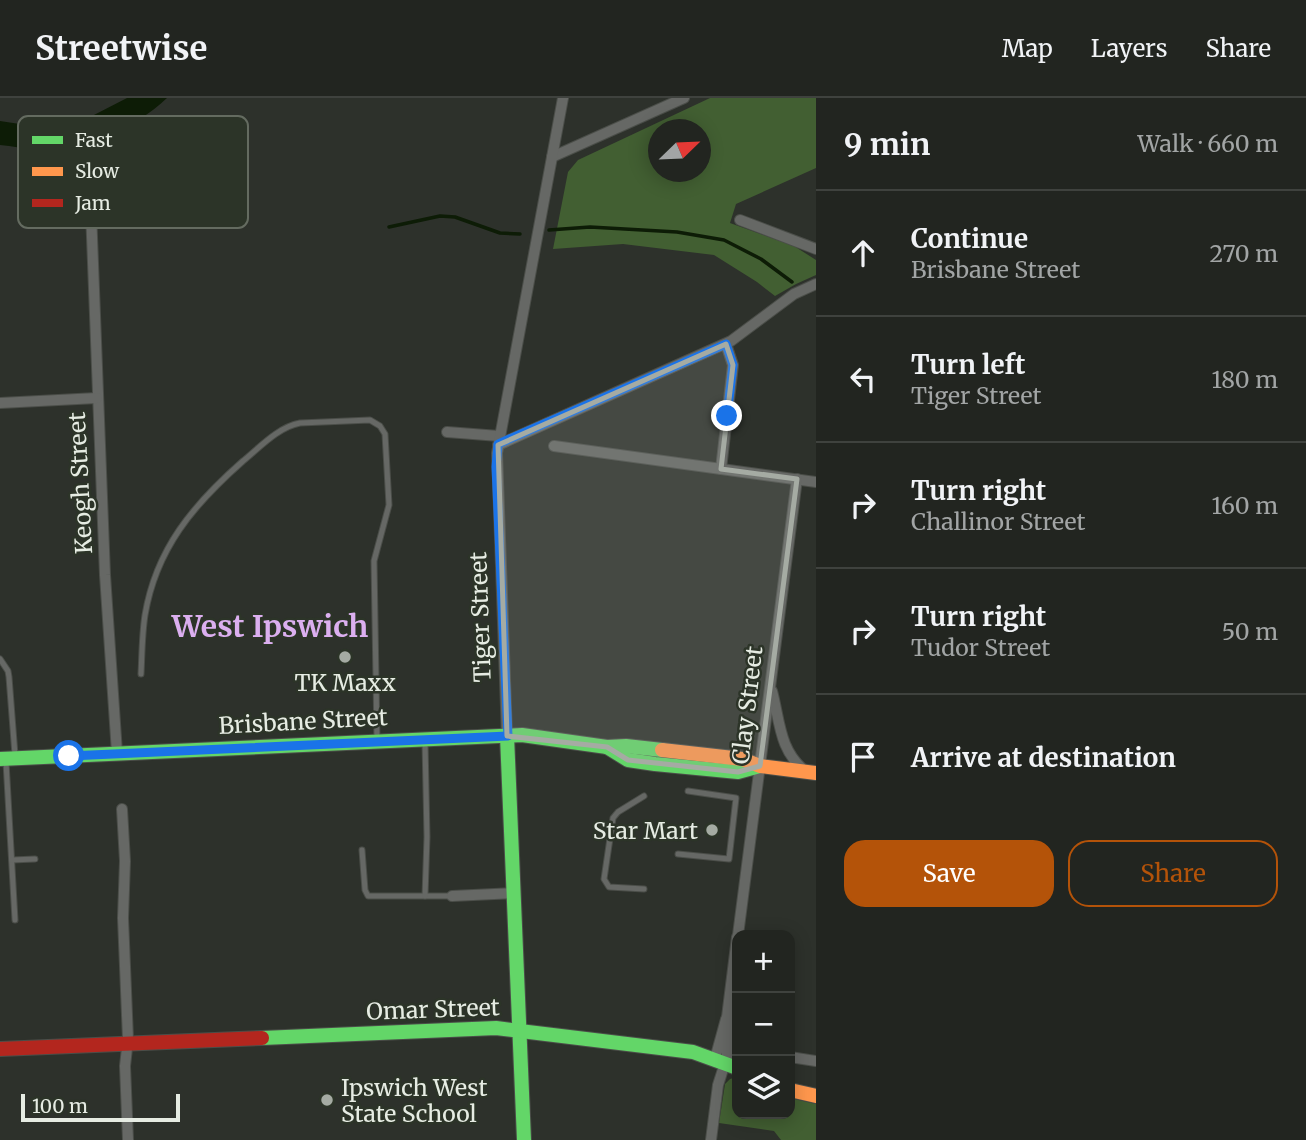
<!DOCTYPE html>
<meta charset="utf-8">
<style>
:root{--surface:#222520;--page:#2e312d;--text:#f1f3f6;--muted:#a2a5a5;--line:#3f423e;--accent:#b45309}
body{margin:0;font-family:Merriweather,serif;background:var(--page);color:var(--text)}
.controls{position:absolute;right:21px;bottom:21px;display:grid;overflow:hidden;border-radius:14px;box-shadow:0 4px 18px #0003}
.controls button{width:63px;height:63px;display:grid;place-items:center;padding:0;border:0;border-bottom:2px solid var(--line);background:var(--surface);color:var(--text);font:35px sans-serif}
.compass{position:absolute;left:648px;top:21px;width:63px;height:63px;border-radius:50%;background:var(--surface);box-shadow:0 4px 18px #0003;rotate:67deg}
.scale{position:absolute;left:21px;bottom:18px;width:159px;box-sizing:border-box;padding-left:7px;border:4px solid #e6ece3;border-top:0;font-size:19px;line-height:24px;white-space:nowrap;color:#e6ece3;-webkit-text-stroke:5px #2c3428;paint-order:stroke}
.stop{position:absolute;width:21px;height:21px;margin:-16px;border:5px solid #1a73e8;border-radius:50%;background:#fff}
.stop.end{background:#1a73e8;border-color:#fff;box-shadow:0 2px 7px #0008}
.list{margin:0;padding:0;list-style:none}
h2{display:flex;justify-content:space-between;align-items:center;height:91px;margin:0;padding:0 28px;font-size:30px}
h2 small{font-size:23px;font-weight:400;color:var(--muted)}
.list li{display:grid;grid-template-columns:46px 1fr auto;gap:21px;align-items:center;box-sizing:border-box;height:126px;padding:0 28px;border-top:2px solid var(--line)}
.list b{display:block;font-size:26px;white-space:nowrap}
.list p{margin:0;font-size:23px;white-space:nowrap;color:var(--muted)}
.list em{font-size:23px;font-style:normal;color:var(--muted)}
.actions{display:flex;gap:14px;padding:21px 28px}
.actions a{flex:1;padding:16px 0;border:2px solid var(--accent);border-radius:21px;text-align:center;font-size:24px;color:var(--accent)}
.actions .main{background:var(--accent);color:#fff}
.icon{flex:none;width:38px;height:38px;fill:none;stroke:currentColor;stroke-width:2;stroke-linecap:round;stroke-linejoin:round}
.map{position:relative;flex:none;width:816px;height:1042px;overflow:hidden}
header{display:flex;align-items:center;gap:42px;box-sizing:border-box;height:98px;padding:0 35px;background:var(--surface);border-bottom:2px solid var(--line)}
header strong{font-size:33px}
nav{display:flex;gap:38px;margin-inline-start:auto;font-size:24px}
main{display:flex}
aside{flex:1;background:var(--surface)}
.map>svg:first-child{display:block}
.green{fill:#425f32;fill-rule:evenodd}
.water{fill:#0d1c06}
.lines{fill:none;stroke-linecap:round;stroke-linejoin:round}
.stream{stroke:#0d1c06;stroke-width:3.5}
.lane-casing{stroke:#4b4e49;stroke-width:7}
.street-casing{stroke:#4b4e49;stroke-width:12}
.fast-casing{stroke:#4b4e49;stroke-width:16}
.slow-casing{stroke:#4b4e49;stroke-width:16}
.jam-casing{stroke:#4b4e49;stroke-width:16}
.lane{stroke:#666865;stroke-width:5}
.street{stroke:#666865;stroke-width:10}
.fast{stroke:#63d668;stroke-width:14}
.slow{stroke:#ff974d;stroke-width:14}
.jam{stroke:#b3261e;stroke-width:14}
.route{stroke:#1a73e8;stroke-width:9}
.marked{fill:#a5aba3;fill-opacity:0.2;stroke:#a5aba3;stroke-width:5;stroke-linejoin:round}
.poi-dot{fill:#a5aba3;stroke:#2c3428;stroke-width:2.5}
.labels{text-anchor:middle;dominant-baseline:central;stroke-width:5;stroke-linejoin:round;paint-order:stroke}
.street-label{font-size:23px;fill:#e6ece3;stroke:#2c3428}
.poi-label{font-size:23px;fill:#e6ece3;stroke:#2c3428}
.district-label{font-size:30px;font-weight:bold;fill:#dbafef;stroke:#2c3428}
.key{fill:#2c3428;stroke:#646b60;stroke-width:2}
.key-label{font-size:19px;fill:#e6ece3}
</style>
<header>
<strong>Streetwise</strong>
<nav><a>Map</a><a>Layers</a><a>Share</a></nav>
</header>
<main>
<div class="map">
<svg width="816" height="1042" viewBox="0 0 816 1042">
<rect width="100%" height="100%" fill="#2d312b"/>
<g class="green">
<path d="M 710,0 L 816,0 L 816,70 L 736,106 L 730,125 L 794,148 L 816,162 L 816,177 L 796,186 L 775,198 L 757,184 L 714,157 L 623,146 L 553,151 L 568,74 L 578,62 ZM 659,32 L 701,32 L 701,74 L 659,74 Z"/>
<polygon points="737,979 737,1016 790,1016 790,1000 816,1006 816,1042 781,1042 774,1033 719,1025 725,986 730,981"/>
</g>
<path class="water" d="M 127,0 L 167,0 C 133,32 85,52 38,51 C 25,51 12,48 0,47 L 0,23 L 46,30 L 92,18 Z"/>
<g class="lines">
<g class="stream">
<polyline points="389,129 440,118 455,119 500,135 520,136"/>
<polyline points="549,132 590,129 677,134 724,142 761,161 792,184"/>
</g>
<g class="lane-casing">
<g id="lane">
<polyline points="90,126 237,121"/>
<polyline points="0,561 8,573 9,579 15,657"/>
<path d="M 141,576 C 142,557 142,536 145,517 C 156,451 193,407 243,363 C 259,350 278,329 300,325 L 370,322 L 380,328 L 385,336 L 389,407 L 374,463 L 377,642"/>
<polyline points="6,664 15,822"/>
<polyline points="644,698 618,714 613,720 604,781 609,789 644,791"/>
<polyline points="362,752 365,792 368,798 451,798"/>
<polyline points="678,756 729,761 736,700 688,693"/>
<polyline points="12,762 35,761"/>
<polyline points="425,798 427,739 425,644"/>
</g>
</g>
<g class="street-casing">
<g id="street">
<polyline points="552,59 684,0"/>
<polyline points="91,113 105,477 117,655"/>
<polyline points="740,122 816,151"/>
<polyline points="0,305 97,300"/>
<polyline points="447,334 499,338"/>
<polyline points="498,347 731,243 794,196 816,186"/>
<polyline points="554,348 816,384"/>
<polyline points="721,371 733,267 726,246"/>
<path d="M 772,593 C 780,623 779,652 805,673"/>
<polyline points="507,638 497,355 563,0"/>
<polyline points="122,711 125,763 123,820 128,941 125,968 128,1042"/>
<polyline points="452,798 513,795"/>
<polyline points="738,837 797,381"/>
<polyline points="790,959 816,963"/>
<polyline points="715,961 726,921"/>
<polyline points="727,965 727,919 737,839"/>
<polyline points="711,1042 718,987 725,965"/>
</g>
</g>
<g class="fast-casing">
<g id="fast">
<polyline points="507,638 524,1042"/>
<polyline points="607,649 628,662 655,666 738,674 760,668"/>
<polyline points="0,661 522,637 607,649 626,648 662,652"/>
<polyline points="262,940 496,930 693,954 737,970"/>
</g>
</g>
<g class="slow-casing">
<g id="slow">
<polyline points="662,652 742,661 760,668 816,675"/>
<polyline points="790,992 816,998"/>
</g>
</g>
<g class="jam-casing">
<polyline id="jam" points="0,951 262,940"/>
</g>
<use href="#lane" class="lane"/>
<use href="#street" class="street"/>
<use href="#fast" class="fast"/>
<use href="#slow" class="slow"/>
<use href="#jam" class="jam"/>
</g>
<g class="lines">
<polyline class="route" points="69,658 508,638 496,369 498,346 726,246 733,267 727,318"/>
</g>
<path class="marked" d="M 726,246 L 733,267 L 721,371 L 797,381 L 760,668 L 738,674 L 628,662 L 607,649 L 507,638 L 498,347 Z"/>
<g class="poi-dot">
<circle cx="345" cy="559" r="7"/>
<circle cx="712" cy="732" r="7"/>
<circle cx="327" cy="1002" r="7"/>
</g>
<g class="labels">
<g class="street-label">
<text transform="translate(80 385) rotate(-93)">Keogh Street</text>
<text transform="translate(480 519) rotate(-92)">Tiger Street</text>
<text transform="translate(747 607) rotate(-83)">Clay Street</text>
<text transform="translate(303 623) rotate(-3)">Brisbane Street</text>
<text transform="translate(433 911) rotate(-2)">Omar Street</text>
</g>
<g class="poi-label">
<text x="345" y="584">TK Maxx</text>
<text x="698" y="732" text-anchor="end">Star Mart</text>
<text x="341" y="989" text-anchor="start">Ipswich West<tspan x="341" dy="26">State School</tspan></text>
</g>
<g class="district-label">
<text x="270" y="528">West Ipswich</text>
</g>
</g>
<rect x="18" y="18" width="230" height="112" rx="10" class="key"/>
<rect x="32" y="38" width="31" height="8" fill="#63d668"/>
<rect x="32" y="69" width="31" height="9" fill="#ff974d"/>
<rect x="32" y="101" width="31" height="8" fill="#b3261e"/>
<g class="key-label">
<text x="75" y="49">Fast</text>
<text x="75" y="80">Slow</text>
<text x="75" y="112">Jam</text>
</g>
</svg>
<div class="controls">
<button>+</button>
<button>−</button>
<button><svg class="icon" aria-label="layers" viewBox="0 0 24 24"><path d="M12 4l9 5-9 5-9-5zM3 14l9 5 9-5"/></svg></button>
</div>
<svg class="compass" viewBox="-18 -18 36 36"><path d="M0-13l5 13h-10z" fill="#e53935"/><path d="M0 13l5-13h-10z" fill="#a2a5a5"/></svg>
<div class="scale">100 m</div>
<div class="stop" style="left:69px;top:658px"></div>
<div class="stop end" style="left:727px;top:318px"></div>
</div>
<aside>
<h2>9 min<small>Walk · 660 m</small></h2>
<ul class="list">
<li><svg class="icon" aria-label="ahead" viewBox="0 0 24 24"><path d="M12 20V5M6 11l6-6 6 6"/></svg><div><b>Continue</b><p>Brisbane Street</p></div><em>270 m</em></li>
<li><svg class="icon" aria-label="left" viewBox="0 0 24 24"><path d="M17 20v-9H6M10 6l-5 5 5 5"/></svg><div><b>Turn left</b><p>Tiger Street</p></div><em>180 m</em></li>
<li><svg class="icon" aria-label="right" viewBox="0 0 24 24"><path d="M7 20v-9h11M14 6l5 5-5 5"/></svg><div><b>Turn right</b><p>Challinor Street</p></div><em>160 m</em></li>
<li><svg class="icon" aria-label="right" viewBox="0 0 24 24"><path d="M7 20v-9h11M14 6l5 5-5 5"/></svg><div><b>Turn right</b><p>Tudor Street</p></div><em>50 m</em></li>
<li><svg class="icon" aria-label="arrive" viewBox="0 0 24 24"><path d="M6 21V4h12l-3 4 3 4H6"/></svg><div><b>Arrive at destination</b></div></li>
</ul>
<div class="actions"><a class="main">Save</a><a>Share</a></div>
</aside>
</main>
